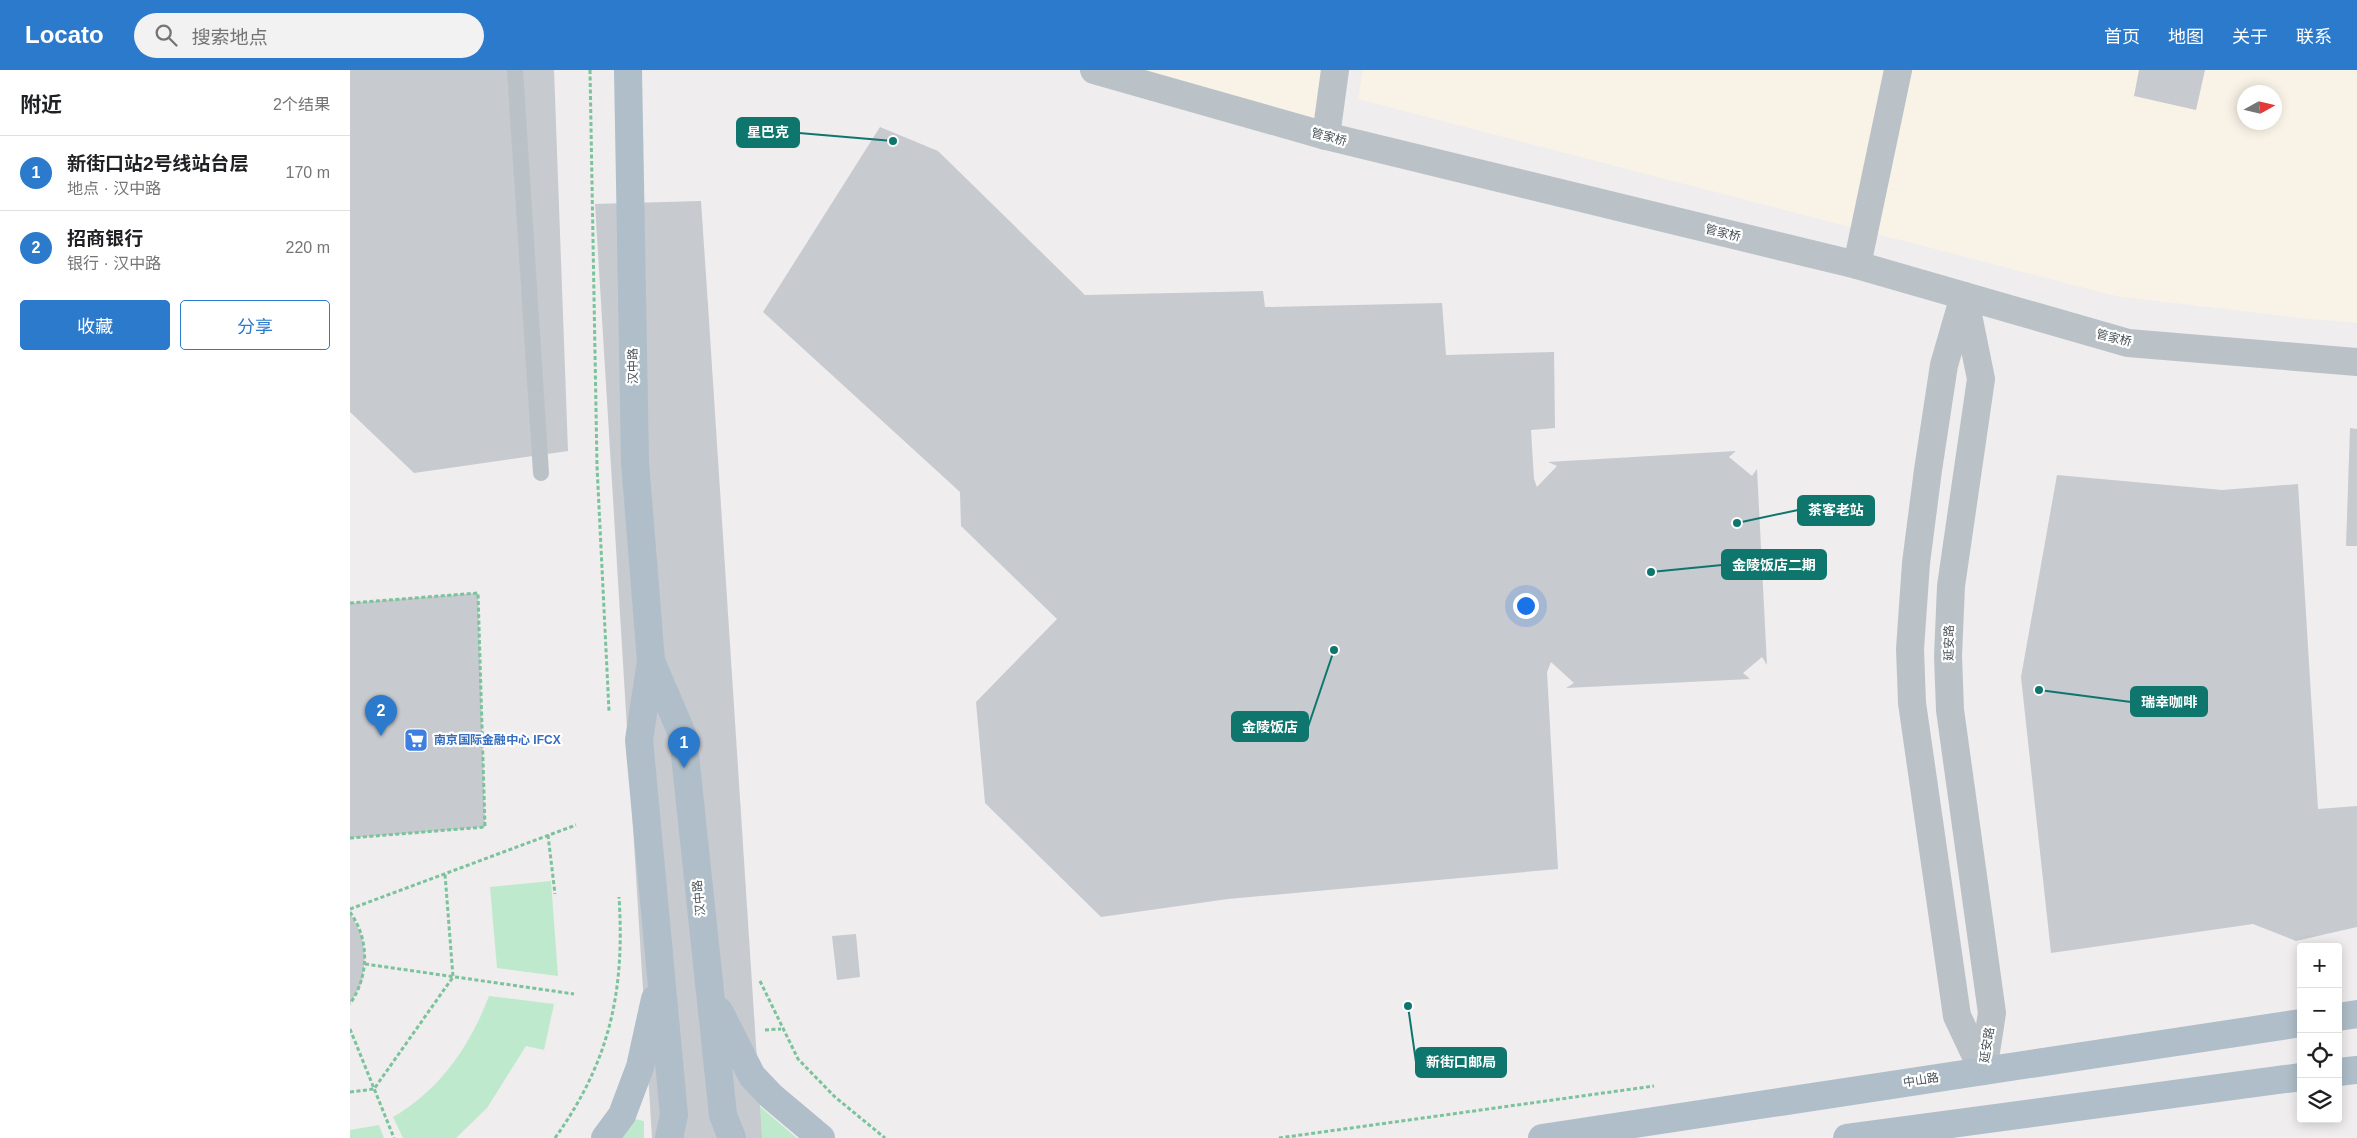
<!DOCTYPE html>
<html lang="zh">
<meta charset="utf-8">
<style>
:root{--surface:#fff;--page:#f2f2f2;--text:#202124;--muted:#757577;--line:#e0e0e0;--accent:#2c7acb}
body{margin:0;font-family:Arial,"Noto Sans SC",sans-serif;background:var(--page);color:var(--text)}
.controls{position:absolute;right:15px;bottom:15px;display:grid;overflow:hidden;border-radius:5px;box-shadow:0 2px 12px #0003}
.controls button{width:45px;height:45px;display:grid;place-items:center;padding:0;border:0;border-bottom:1px solid var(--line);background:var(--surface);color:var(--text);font:25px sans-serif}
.compass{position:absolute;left:1887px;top:15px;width:45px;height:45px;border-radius:50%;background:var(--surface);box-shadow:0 2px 12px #0003;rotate:82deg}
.you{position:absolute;left:1175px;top:535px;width:18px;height:18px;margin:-12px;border:4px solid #fff;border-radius:50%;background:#1a73e8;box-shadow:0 0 0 8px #1a73e833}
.badge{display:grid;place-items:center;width:32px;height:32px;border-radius:50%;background:var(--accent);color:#fff;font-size:16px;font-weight:700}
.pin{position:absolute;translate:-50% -41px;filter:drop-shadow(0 1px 2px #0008)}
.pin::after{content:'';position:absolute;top:26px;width:18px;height:15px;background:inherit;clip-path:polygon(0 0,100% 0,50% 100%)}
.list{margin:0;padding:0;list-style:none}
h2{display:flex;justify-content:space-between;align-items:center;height:65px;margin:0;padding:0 20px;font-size:21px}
h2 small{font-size:16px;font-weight:400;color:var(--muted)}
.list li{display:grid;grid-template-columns:32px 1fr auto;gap:15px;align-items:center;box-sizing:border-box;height:75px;padding:0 20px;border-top:1px solid var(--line)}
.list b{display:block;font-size:19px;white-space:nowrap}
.list p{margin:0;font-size:16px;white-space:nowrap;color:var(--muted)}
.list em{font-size:16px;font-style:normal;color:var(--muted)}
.actions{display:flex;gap:10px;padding:15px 20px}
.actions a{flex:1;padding:11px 0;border:1px solid var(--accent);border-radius:5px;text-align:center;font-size:18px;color:var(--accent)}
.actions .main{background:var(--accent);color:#fff}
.icon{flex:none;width:28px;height:28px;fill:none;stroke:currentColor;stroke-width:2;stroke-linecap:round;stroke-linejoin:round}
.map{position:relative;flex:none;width:2007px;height:1068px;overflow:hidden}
header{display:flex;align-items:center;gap:30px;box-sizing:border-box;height:70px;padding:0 25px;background:var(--accent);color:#fff}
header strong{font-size:24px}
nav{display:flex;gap:28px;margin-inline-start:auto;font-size:18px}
.search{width:350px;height:45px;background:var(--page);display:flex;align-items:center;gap:12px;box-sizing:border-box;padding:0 18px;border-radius:28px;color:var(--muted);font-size:19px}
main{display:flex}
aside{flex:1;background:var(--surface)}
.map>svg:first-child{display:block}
.commercial{fill:#f9f3e7;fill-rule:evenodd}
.green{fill:#bfe9cd}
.building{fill:#c7cacf}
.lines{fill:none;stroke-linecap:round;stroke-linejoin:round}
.path{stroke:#7bc39c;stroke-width:3;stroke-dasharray:4 2.5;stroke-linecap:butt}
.service{stroke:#bac2c8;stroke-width:16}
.minor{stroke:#bac2c8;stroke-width:28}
.tertiary{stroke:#bac2c8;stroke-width:28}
.primary{stroke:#afbec9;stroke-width:28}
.labels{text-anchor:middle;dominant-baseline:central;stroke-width:4.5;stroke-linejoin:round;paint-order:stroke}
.street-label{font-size:12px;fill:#475158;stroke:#fff}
.shop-label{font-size:12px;font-weight:bold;fill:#366cbe;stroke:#fff;text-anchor:start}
.leader{fill:none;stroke:#0f766e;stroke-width:2}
.callout-dot{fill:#0f766e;stroke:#fff;stroke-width:2}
.callout{fill:#0f766e;stroke:#0f766e;stroke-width:2}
.callout-label{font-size:14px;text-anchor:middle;font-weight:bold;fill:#fff}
</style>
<header>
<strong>Locato</strong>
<div class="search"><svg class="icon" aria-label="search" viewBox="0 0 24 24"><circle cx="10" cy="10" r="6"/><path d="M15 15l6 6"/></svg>搜索地点</div>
<nav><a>首页</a><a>地图</a><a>关于</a><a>联系</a></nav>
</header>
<main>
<aside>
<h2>附近<small>2个结果</small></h2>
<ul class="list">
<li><span class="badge">1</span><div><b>新街口站2号线站台层</b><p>地点 · 汉中路</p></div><em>170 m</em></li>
<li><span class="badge">2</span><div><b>招商银行</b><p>银行 · 汉中路</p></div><em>220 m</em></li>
</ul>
<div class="actions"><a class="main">收藏</a><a>分享</a></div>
</aside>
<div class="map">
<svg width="2007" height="1068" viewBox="0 0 2007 1068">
<rect width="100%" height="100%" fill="#efeded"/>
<g class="commercial">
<polygon points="744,0 984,0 976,66"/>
<path d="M 1013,0 L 2007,0 L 2007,253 L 1950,248 L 1766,226 L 1008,29 ZM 1894,22 L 1924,22 L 1924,52 L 1894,52 Z"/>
</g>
<g class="green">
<polygon points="201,811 208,906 147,898 140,817"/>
<path d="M 139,926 L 204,934 L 194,980 L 176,976 L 137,1038 L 106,1068 L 53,1068 L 43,1047 C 90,1020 120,976 139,926 Z"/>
<polygon points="406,1033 442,1064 447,1068 406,1068"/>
<polygon points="285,1049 294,1051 294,1068 272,1068"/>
<polygon points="29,1055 34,1068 0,1068 0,1060"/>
</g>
<g class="building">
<polygon points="0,0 204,0 218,381 64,403 0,342"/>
<polygon points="1789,0 1855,0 1846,40 1784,26"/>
<polygon points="530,57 588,81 735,225 913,221 915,237 1092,233 1096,285 1204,282 1205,358 1181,360 1184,409 1187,417 1207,396 1198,392 1386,381 1379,387 1402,406 1407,399 1417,595 1412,587 1393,603 1400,609 1216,618 1224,613 1201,592 1197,602 1208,799 878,829 751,847 635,733 626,632 707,549 611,456 610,422 413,242"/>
<polygon points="351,131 358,235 412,1068 302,1068 245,134"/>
<polygon points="2000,358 2007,359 2007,476 1996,476"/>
<polygon points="1707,405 1872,420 1948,414 1968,739 2007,736 2007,857 1946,871 1903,854 1701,883 1671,607"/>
<polygon points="128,523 135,757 0,768 0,533"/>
<polygon points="0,842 12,867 15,886 12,912 0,934"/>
<polygon points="506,864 510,907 487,910 482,866"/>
</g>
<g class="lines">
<g class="path">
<polyline points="240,0 247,396 259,641"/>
<polyline points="0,533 128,523 135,757 0,768"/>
<polyline points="198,765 205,824"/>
<polyline points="0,839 226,755"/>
<path d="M 0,842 C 20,870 19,906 0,934"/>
<polyline points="15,894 224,924"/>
<polyline points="410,911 448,989 485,1027 535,1068"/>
<polyline points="0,959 44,1068"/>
<polyline points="415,960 431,959"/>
<polyline points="0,1022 24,1019 103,907 95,804"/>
<path d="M 205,1068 C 260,991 275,921 269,827"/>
<polyline points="929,1068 1304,1016"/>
</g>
<polyline class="service" points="165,0 191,403"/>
<g class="minor">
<polyline points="976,66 985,0"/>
<polyline points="1507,195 1548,0"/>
</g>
<g class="tertiary">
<polyline points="744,0 976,66 1507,195 1778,273 2007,292"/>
<polyline points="1614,226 1594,295 1578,400 1566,493 1560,579 1562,633 1607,946 1633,1001"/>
<polyline points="1615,230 1631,309 1601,516 1598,586 1600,640 1642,943 1633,1001"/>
</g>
<g class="primary">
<polyline points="278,0 285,392 301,591 289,670 324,1045 319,1068"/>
<polyline points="301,591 333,666 373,1045 382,1068"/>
<polyline points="369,941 402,1006 421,1026 471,1068"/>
<polyline points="1988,947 2007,944"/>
<polyline points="1988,1002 2007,1000"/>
<polyline points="255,1068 272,1045 290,997 305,929"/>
<polyline points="1192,1068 1951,953"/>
<polyline points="1497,1068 1951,1007"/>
</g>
</g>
<defs>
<g id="supermarket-square" transform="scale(1.25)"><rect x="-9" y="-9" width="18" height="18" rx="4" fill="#3f7fe0" stroke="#fff"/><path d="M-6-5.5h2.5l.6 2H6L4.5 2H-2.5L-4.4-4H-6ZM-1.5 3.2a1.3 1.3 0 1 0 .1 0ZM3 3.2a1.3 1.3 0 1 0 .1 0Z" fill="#fff"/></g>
</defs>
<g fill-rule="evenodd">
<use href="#supermarket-square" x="66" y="670"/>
</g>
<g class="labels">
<g class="street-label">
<text transform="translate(979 67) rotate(15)">管家桥</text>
<text transform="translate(1373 163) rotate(14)">管家桥</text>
<text transform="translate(1764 268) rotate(14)">管家桥</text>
<text transform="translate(283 296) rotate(-91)">汉中路</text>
<text transform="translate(1599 573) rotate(-89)">延安路</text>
<text transform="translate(349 828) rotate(-96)">汉中路</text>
<text transform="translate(1637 975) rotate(-81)">延安路</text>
<text transform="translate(1571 1010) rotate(-9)">中山路</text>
</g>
<g class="shop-label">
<text x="84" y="670">南京国际金融中心 IFCX</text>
</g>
</g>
<path class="leader" d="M543 71L449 63M1387 453L1448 440M1301 502L1372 495M1689 620L1781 632M984 580L958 657M1058 936L1066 992"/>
<g class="callout-dot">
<circle cx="543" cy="71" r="5"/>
<circle cx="1387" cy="453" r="5"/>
<circle cx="1301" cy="502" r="5"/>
<circle cx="1689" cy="620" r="5"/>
<circle cx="984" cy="580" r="5"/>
<circle cx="1058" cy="936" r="5"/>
</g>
<g class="callout">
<rect x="387" y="48" width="62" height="29" rx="5"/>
<rect x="1448" y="426" width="76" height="29" rx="5"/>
<rect x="1372" y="480" width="104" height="29" rx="5"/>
<rect x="1781" y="617" width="76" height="29" rx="5"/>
<rect x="882" y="642" width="76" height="29" rx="5"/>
<rect x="1066" y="978" width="90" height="29" rx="5"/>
</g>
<g class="callout-label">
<text x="418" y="67">星巴克</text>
<text x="1486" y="445">茶客老站</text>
<text x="1424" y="500">金陵饭店二期</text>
<text x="1819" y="637">瑞幸咖啡</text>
<text x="920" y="662">金陵饭店</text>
<text x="1111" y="997">新街口邮局</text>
</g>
</svg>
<div class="controls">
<button>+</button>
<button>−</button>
<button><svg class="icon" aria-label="locate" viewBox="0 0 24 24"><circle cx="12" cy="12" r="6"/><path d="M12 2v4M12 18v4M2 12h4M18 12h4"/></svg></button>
<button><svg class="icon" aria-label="layers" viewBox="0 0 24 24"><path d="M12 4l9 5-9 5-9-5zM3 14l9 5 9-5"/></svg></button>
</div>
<svg class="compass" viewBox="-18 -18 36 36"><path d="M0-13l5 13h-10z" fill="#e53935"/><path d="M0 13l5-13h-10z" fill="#757577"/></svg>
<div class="you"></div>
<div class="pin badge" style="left:334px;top:698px">1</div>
<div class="pin badge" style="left:31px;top:666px">2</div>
</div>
</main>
